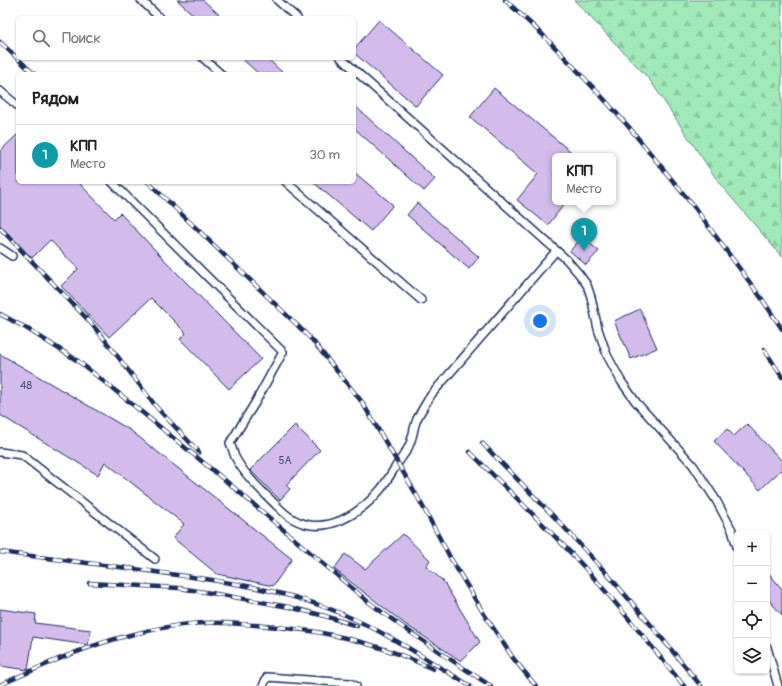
<!DOCTYPE html>
<html lang="ru">
<meta charset="utf-8">
<style>
:root{--surface:#fff;--page:#f6f6f6;--text:#222;--muted:#767676;--line:#e0e0e0;--accent:#ea580c}
body{margin:0;font-family:Pangolin,sans-serif;background:var(--page);color:var(--text)}
.controls{position:absolute;right:12px;bottom:12px;display:grid;overflow:hidden;border-radius:6px;box-shadow:0 1px 3px #0004}
.controls button{width:36px;height:36px;display:grid;place-items:center;padding:0;border:0;border-bottom:1px solid var(--line);background:var(--surface);color:var(--text);font:20px sans-serif}
.you{position:absolute;left:540px;top:321px;width:14px;height:14px;margin:-10px;border:3px solid #fff;border-radius:50%;background:#1a73e8;box-shadow:0 0 0 6px #1a73e833}
.badge{display:grid;place-items:center;width:26px;height:26px;border-radius:50%;background:var(--accent);color:#fff;font-size:13px;font-weight:700}
.pin{position:absolute;translate:-50% -33px;filter:drop-shadow(0 1px 2px #0008)}
.pin::after{content:'';position:absolute;top:21px;width:14px;height:12px;background:inherit;clip-path:polygon(0 0,100% 0,50% 100%)}
.popup{position:absolute;left:552px;top:153px;width:64px;height:52px;box-sizing:border-box;display:grid;place-content:center;border-radius:6px;background:var(--surface);filter:drop-shadow(0 1px 3px #0005);font-size:13px;white-space:nowrap;color:var(--muted)}
.popup b{font-size:15px;color:var(--text)}
.popup::after{content:'';position:absolute;left:50%;top:100%;margin-left:-8px;border:8px solid transparent;border-top-color:var(--surface)}
.list{margin:0;padding:0;list-style:none}
h2{display:flex;justify-content:space-between;align-items:center;height:52px;margin:0;padding:0 16px;font-size:17px}
h2 small{font-size:13px;font-weight:400;color:var(--muted)}
.list li{display:grid;grid-template-columns:26px 1fr auto;gap:12px;align-items:center;box-sizing:border-box;height:60px;padding:0 16px;border-top:1px solid var(--line)}
.list b{display:block;font-size:15px;white-space:nowrap}
.list p{margin:0;font-size:13px;white-space:nowrap;color:var(--muted)}
.list em{font-size:13px;font-style:normal;color:var(--muted)}
.icon{flex:none;width:22px;height:22px;fill:none;stroke:currentColor;stroke-width:2;stroke-linecap:round;stroke-linejoin:round}
.map{position:relative;flex:none;width:782px;height:686px;overflow:hidden}
.search{position:absolute;background:var(--surface);box-shadow:0 1px 3px #0004;left:16px;top:16px;width:340px;height:44px;display:flex;align-items:center;gap:10px;box-sizing:border-box;padding:0 14px;border-radius:6px;color:var(--muted);font-size:15px}
.panel{position:absolute;background:var(--surface);box-shadow:0 1px 3px #0004;left:16px;top:72px;width:340px;height:112px;border-radius:6px}
.map>svg:first-child{display:block}
.forest{fill:url(#forest-firs);stroke:#5e8c8b}
.building{fill:#d3bcec;stroke:#1b2f5e}
.lines{fill:none;stroke-linecap:round;stroke-linejoin:round}
.service-casing{stroke:#1b2f5e;stroke-width:10}
.service{stroke:#fff;stroke-width:7}
.rail-casing{stroke:#1b2f5e;stroke-width:4.5}
.rail{stroke:#fff;stroke-width:3;stroke-dasharray:9;stroke-linecap:butt}
.labels{text-anchor:middle;dominant-baseline:central;stroke-width:3;stroke-linejoin:round;paint-order:stroke}
.number-label{font-size:11px;fill:#495282}
</style>
<div class="map">
<svg width="782" height="686" viewBox="0 0 782 686">
<defs>
<pattern id="forest-firs" width="22" height="20" patternUnits="userSpaceOnUse"><rect width="22" height="20" fill="#a0e9b8"/><path d="M5 1l3.5 6h-7zM16 11l3.5 6h-7z" fill="#89c8a1"/></pattern>
</defs>
<rect width="100%" height="100%" fill="#fff"/>
<filter id="ink" filterUnits="userSpaceOnUse"><feTurbulence type="fractalNoise" baseFrequency=".025" numOctaves="2"/><feDisplacementMap in="SourceGraphic" scale="8" xChannelSelector="R" yChannelSelector="G"/><feConvolveMatrix kernelMatrix="1 2 1 2 8 2 1 2 1" color-interpolation-filters="sRGB"/></filter>
<g filter="url(#ink)">
<polygon class="forest" points="574,0 782,0 782,257 719,183 649,79"/>
<g class="building">
<polygon points="177,0 203,0 223,18 197,18"/>
<polygon points="379,20 443,75 416,106 354,53 354,49"/>
<polygon points="241,58 267,58 284,74 259,74"/>
<polygon points="494,88 576,156 555,156 555,202 566,202 548,225 517,200 538,174 470,117"/>
<polygon points="354,105 435,179 424,191 354,128"/>
<polygon points="18,134 18,182 78,182 114,219 120,213 177,273 261,359 229,389 180,339 186,333 151,298 109,337 61,286 78,269 50,240 32,258 0,225 0,151"/>
<polygon points="354,172 393,205 371,231 313,182 354,182"/>
<polygon points="417,203 479,257 469,269 407,215"/>
<polygon points="582,237 599,251 586,265 570,251"/>
<polygon points="640,309 657,348 631,359 614,321"/>
<polygon points="0,354 130,430 292,559 273,586 217,574 173,538 184,524 105,462 98,475 0,415"/>
<polygon points="747,424 782,461 782,469 760,490 714,441 727,429 734,436"/>
<polygon points="295,425 320,450 286,485 290,489 280,500 250,470"/>
<polygon points="403,534 430,560 426,566 443,581 480,642 461,661 405,624 334,569 345,554 365,569"/>
<polygon points="767,571 782,589 782,615 767,598"/>
<polygon points="0,609 36,614 35,623 91,630 88,645 33,637 28,670 0,666"/>
</g>
<g class="lines">
<g class="service-casing">
<g id="service">
<polyline points="141,0 160,18"/>
<polyline points="277,0 297,18"/>
<polyline points="203,58 221,74"/>
<polyline points="341,58 567,260 579,274 587,285 591,297 598,329 607,355 621,381 636,402 693,465 716,500 732,530 737,547"/>
<polyline points="0,91 18,106"/>
<path d="M 112,182 L 283,352 L 255,403 L 230,443 C 232,447 233,452 235,457 C 245,476 262,491 277,506 C 282,511 287,516 293,519 C 325,537 360,514 381,489 C 387,481 392,472 398,463 C 401,458 405,454 408,448 C 413,439 413,429 417,419 C 421,411 426,403 431,395 L 556,251"/>
<polyline points="286,182 421,300"/>
<polyline points="0,248 12,256"/>
<polyline points="0,452 22,455 155,559"/>
<polyline points="767,647 778,686"/>
<polyline points="263,686 267,677 350,683 356,686"/>
</g>
</g>
<use href="#service" class="service"/>
<g class="rail-casing">
<g id="rail">
<polyline points="505,0 543,35 572,65 603,98 628,126 695,208 762,299 782,329"/>
<polyline points="0,42 34,74"/>
<polyline points="148,182 294,322 312,340 328,360 362,402 416,494 451,559 484,614 513,658 536,686"/>
<polyline points="0,228 89,321 105,340 158,409 199,452"/>
<path d="M 0,314 L 26,328 L 78,361 L 127,400 L 232,486 L 366,600 C 406,631 448,658 491,686"/>
<polyline points="764,349 782,377"/>
<polyline points="482,443 562,525 609,576 651,625 701,686"/>
<path d="M 470,452 C 509,491 549,529 586,569 C 620,607 652,647 684,686"/>
<path d="M 0,552 C 59,560 118,566 177,575 C 229,582 281,590 330,609 C 380,628 425,658 470,686"/>
<polyline points="89,583 179,588 211,593 289,607 325,616 357,626"/>
<path d="M 0,685 C 42,666 85,646 130,635 C 154,629 179,624 204,623 C 221,622 238,624 255,625 C 279,627 303,629 327,634 C 363,641 400,653 433,669"/>
</g>
</g>
<use href="#rail" class="rail"/>
</g>
</g>
<g class="labels">
<g class="number-label">
<text x="26" y="385">48</text>
<text x="285" y="460">5А</text>
</g>
</g>
</svg>
<div class="controls">
<button>+</button>
<button>−</button>
<button><svg class="icon" aria-label="locate" viewBox="0 0 24 24"><circle cx="12" cy="12" r="6"/><path d="M12 2v4M12 18v4M2 12h4M18 12h4"/></svg></button>
<button><svg class="icon" aria-label="layers" viewBox="0 0 24 24"><path d="M12 4l9 5-9 5-9-5zM3 14l9 5 9-5"/></svg></button>
</div>
<div class="you"></div>
<div class="pin badge" style="left:584px;top:251px;background:#0f9aa8">1</div>
<div class="popup"><b>КПП</b>Место</div>
<div class="search"><svg class="icon" aria-label="search" viewBox="0 0 24 24"><circle cx="10" cy="10" r="6"/><path d="M15 15l6 6"/></svg>Поиск</div>
<section class="panel">
<h2>Рядом<small></small></h2>
<ul class="list">
<li><span class="badge" style="background:#0f9aa8">1</span><div><b>КПП</b><p>Место</p></div><em>30 m</em></li>
</ul>
</section>
</div>
